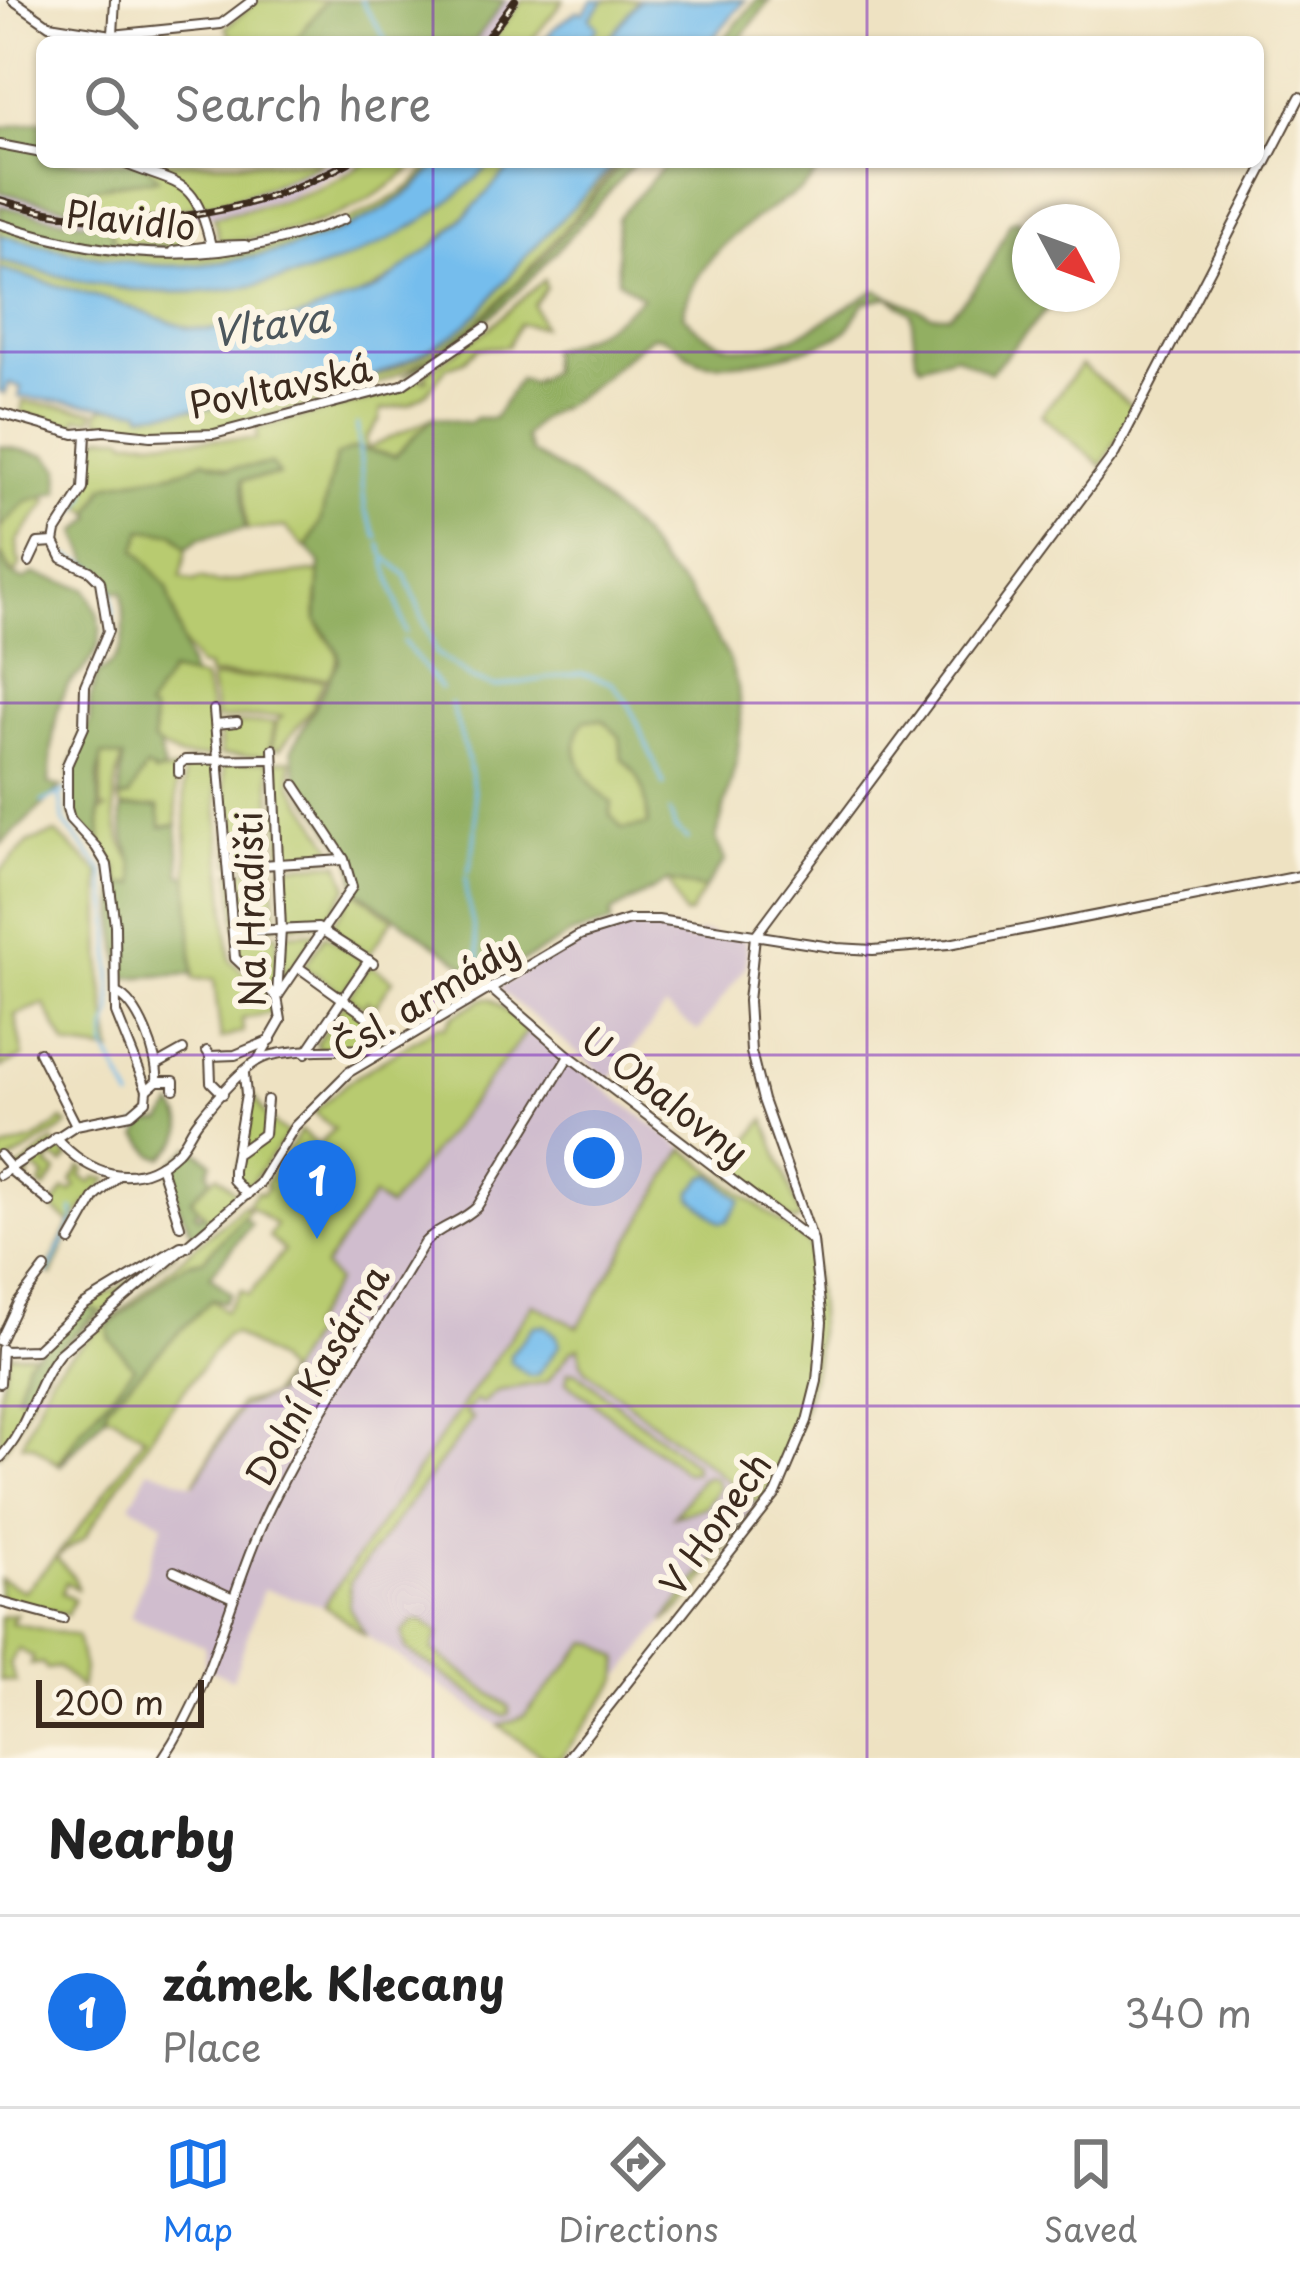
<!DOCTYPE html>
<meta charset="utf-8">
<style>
:root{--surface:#fff;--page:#f6f6f6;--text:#222;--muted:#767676;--line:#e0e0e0;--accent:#1a73e8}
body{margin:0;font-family:"Playpen Sans",sans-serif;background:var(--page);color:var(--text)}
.compass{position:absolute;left:1012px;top:204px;width:108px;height:108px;border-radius:50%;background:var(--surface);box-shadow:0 3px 9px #0004;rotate:131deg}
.scale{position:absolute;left:36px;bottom:30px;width:168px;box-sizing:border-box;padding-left:12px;border:6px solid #3b2a1e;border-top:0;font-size:33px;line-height:42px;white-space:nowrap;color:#3b2a1e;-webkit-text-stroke:9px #fcf5e5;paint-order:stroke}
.you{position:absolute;left:594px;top:1158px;width:42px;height:42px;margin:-30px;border:9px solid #fff;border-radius:50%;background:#1a73e8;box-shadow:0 0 0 18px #1a73e833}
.badge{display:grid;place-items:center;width:78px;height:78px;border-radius:50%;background:var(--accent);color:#fff;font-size:39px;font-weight:700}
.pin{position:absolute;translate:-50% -99px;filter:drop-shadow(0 3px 6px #0008)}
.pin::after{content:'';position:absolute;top:63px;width:42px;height:36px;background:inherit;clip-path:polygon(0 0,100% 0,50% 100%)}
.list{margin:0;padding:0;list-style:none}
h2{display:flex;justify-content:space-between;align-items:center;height:156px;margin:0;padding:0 48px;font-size:51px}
h2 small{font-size:39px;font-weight:400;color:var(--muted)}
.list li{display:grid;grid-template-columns:78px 1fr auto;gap:36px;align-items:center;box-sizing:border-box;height:192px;padding:0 48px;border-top:3px solid var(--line)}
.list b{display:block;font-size:45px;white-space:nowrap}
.list p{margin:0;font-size:39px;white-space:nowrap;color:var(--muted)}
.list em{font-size:39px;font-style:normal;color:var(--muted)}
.icon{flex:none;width:66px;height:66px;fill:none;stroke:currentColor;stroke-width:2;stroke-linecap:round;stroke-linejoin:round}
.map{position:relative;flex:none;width:1300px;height:1758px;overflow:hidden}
.search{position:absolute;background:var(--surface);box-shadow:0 3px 9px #0004;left:36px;right:36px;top:36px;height:132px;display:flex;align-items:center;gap:30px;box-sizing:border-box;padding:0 42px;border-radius:18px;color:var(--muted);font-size:45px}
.sheet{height:348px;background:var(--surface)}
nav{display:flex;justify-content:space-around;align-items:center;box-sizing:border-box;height:168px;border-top:3px solid var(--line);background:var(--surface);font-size:33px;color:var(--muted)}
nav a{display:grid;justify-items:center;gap:6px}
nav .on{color:var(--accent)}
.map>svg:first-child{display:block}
.industrial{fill:#d0bdce}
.green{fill:#b8cb6f;stroke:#7a7a46;stroke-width:3}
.forest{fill:#92af62;stroke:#666c40;stroke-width:3;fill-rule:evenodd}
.water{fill:#75bded;stroke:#587486;stroke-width:3}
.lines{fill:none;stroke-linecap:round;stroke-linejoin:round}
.stream{stroke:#75bded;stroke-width:3}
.minor-casing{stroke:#564637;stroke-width:12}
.minor{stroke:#fff;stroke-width:8}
.rail-casing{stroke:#3b2a1e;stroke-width:8}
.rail{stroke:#fcf5e5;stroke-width:3;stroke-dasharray:9;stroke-linecap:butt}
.grid{fill:none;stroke:#7b2cbf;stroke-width:3;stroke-opacity:0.55}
.labels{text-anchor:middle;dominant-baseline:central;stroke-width:12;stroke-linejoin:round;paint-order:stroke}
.street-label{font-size:36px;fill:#3b2a1e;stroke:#fcf5e5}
.water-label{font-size:39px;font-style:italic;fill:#4c565c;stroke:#fcf5e5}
</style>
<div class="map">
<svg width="1300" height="1758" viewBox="0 0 1300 1758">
<rect width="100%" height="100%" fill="#fcf5e5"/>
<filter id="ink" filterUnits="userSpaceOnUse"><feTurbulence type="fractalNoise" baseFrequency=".00833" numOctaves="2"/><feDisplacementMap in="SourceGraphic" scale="24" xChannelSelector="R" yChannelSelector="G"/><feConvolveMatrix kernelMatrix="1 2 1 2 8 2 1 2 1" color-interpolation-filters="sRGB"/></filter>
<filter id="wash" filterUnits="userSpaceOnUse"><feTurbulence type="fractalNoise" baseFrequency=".004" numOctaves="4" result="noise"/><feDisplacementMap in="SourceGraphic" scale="48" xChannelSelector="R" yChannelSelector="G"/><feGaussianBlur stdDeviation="2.7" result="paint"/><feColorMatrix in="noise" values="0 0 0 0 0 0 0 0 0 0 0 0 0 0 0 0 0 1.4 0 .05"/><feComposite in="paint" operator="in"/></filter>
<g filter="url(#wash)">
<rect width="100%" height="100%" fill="#eee2c2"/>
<g class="industrial">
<polygon points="505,0 522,0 491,42 474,42"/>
<polygon points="332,162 360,162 287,197 202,219 102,225 0,206 0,192 103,211 316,170"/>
<polygon points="618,927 678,930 689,942 699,932 712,933 716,938 744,938 747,950 746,966 698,1031 665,1007 609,1079 498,988 586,935"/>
<polygon points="528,1030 684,1149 578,1327 581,1363 757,1503 585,1722 561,1758 545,1758 324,1606 263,1589 233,1679 204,1668 205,1646 130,1617 163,1523 130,1505 149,1469 194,1485 241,1407 275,1394 336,1281 323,1267 374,1195 389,1206"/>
</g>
<g class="green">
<polygon points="258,0 326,0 295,42 233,42 226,27"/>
<polygon points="522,0 564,0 530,42 491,42"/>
<polygon points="604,0 639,0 607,42 587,42 597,27 590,18"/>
<path d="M 144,162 L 323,162 C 231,208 168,219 66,207 C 89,182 126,183 157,179 Z"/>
<path d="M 366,162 L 418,162 C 368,211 288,240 219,241 L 214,217 C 267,205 321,195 366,162 Z"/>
<path d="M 432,162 L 439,162 C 387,233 239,271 154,265 C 102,261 51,247 0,236 L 0,226 C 131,261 232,275 359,215 C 386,203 416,188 432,162 Z"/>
<path d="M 493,162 L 516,162 C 438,244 387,306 267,324 C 243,327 218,332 194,329 C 167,325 141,310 115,302 C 78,290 34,286 0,269 L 0,261 C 48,273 96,287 146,291 C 268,301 407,251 493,162 Z"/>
<path d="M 616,162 L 619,162 C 572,217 526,279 471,327 C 438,356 391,378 351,396 L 212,430 L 129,428 L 98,420 L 98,412 L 106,407 C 218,415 368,404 459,330 C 486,309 504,281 527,255 C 555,223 587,194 616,162 Z"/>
<polygon points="189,220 190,245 115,243 109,224"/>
<path d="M 544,280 L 546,288 L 534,305 L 542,327 L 519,324 L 508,346 L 478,348 L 464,361 L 447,367 L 426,394 L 409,405 L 381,410 L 379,421 L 366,439 L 367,449 L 434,417 L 395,456 L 366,450 L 336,456 L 320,523 L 305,548 L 285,527 L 247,530 L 242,480 L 278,475 L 271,464 L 228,469 L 204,460 C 173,480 138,474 105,486 L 91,513 L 81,506 C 96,482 82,455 101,436 L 124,436 L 127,440 L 257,439 L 257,428 L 389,395 L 421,377 L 424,381 L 428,379 L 424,374 L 488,329 Z"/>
<polygon points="1081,365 1134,408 1102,466 1041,415"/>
<polygon points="23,402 94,411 92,419 77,418 75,427 21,413"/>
<polygon points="42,497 48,501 17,541 18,560 21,562 15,576 1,555 0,528 27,501"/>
<path d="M 143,529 L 174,533 L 187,548 L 181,577 L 194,581 L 201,578 L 216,583 L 321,571 C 320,585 314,605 317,619 C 323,649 351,641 329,678 L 208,675 L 208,668 L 198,666 L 182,641 L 167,587 L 136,549 Z"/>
<polygon points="170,672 204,679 214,726 215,757 179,757 153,743 154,723 146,709"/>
<polygon points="266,677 325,680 313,702 316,703 280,749 272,748 277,722 282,716 217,719 210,679"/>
<path d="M 585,720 L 603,720 L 620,737 L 622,759 C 644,775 647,799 648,825 L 623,829 L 610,815 L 612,803 C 587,785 562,749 585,720 Z"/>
<polygon points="274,722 268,756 221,755 220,725"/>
<path d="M 101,754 L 123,758 C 114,780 111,814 120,838 C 129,861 135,853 136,884 L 120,885 L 116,866 L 101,844 L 100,812 L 106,809 L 101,807 Z"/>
<polygon points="290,760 292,786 335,850 334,856 281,859 275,761"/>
<polygon points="269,761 274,861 231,864 223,763"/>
<polygon points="183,764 214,764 230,960 271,999 276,1012 242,1019 243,1032 221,1039 214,979 193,979"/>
<polygon points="146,767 155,773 176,770 177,825 161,827 158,807 122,808 119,799 129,796"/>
<polygon points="56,833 100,873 102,981 112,1052 66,1046 44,1004 15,1015 23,1057 0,1068 0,871 29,842"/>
<polygon points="339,863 348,887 323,923 285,926 281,866"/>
<polygon points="273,867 277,926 236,929 231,871"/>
<polygon points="668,881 704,889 690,914 684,915"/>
<polygon points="355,891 393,919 369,954 330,928"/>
<polygon points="315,932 316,934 282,981 284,934"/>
<polygon points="278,934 275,989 273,990 237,956 237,937"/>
<polygon points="325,935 364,961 343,993 304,967"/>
<polygon points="370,965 393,980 375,1007 367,1001 365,1004 371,1012 348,997"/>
<path d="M 485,998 L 492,999 L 528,1030 L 389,1207 L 373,1196 L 324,1267 L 336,1281 L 307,1329 L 311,1334 L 275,1394 L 241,1407 L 194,1484 L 240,1403 L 270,1396 L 285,1372 L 274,1359 L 233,1333 L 225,1336 L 163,1418 L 85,1537 L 56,1557 C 64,1568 77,1575 77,1589 L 66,1582 L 62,1593 L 74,1599 L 67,1615 L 0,1598 L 0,1579 L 24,1591 C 71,1544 108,1490 144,1436 L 113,1416 L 105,1416 L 108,1404 L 212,1299 L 225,1311 L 241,1290 L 249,1295 L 284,1251 L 269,1237 L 276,1225 L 247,1204 L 257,1192 L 262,1194 L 268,1188 L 265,1184 L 301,1131 L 318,1145 L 334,1129 L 314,1112 L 348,1082 L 439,1025 L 444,1028 L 453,1016 Z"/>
<polygon points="345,1002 393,1035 389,1044 320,1050 316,1044"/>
<polygon points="250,1096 254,1096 268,1119 288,1134 248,1187 236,1176 239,1163 249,1149 242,1145 248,1136"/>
<polygon points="765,1119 801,1218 794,1222 726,1170"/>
<polygon points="63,1120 68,1125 0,1168 0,1150 34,1140"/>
<polygon points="53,1142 68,1158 63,1164 52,1157 47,1165 57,1172 45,1189 40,1185 45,1177 34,1168 28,1175 29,1181 17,1170"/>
<path d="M 684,1149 L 809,1244 C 812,1268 818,1293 818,1317 C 818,1412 774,1486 718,1559 C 703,1579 686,1609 664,1621 L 757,1503 L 587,1371 L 581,1363 L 579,1347 L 571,1351 L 547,1382 L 497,1391 L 482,1404 L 476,1400 L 465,1413 L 473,1419 L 350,1582 L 349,1607 L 366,1636 L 324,1605 L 533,1304 L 578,1327 Z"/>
<polygon points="81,1167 85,1170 81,1176 91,1183 96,1177 108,1179 78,1214 52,1275 47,1271 70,1223 52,1208 65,1189 71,1192 76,1186 71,1182"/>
<polygon points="217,1175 238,1195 210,1222 191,1199"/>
<polygon points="243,1205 249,1210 203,1261 187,1263 167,1277 108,1326 110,1339 135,1367 79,1432 58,1464 33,1445 22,1444 51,1375 64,1360"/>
<path d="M 178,1251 L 57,1351 C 33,1383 25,1423 0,1454 L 0,1393 L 9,1354 L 37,1353 L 86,1307 Z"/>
<polygon points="568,1372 576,1372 694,1464 695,1472 685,1472 566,1382"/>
<polygon points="709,1476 716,1480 719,1488 705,1507 674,1516 701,1479"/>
<polygon points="16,1614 11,1623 77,1636 84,1669 81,1688 58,1667 47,1669 42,1663 30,1665 33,1657 18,1649 9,1664 16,1682 0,1680 0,1617"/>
<polygon points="422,1620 439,1633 432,1650 509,1707 509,1714 503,1716 406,1649 402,1633 413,1621"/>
<polygon points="588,1642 599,1644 619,1658 619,1679 561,1758 545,1758 499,1726 524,1716"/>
</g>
<g class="forest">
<polygon points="326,0 505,0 474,42 295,42"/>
<polygon points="757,0 770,0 738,42 721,42"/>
<path d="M 42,121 L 42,162 L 144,162 L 158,179 C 127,183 89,182 66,207 L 0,192 L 0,128 Z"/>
<path d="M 623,162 L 636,162 C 563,241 501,327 403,377 L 473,328 L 543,258 Z"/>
<path d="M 668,162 L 813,162 L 816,174 C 805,189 795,194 779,203 C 736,230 693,265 683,315 C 746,387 816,323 876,290 L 932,315 L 949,315 C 976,291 997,257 1010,222 L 1018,219 L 1030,245 L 1030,294 L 1061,294 L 990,373 L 954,355 L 921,365 L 916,358 L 911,313 L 889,297 L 865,302 C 857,311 854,325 844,332 C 818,351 730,371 700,361 C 682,355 673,335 652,336 C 626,355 603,379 577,397 C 558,410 536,416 525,438 L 531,452 L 579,481 L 639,533 L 661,565 L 688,591 L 728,657 L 738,688 L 741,723 L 737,758 L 716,839 L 725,861 L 704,889 L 668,881 L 611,913 L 611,923 L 572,934 L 487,981 L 357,890 L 352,859 L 298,784 L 292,749 L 339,661 L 338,652 L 317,621 L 320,563 L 307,547 L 320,523 L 336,456 L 354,448 L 395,456 L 434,417 L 469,423 L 476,418 L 494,418 L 519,379 L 532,383 L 550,371 L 550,350 C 587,338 614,324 642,297 L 618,280 L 617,218 ZM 585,720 L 603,720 L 620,737 L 622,759 C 644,775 646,798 648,825 L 623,829 L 610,815 L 612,803 C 587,785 562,749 585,720 Z"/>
<path d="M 0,206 L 64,220 L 109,224 L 115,243 L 159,247 L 203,244 C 136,263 65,238 0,223 Z"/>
<polygon points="0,446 46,455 60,469 59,492 27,501 0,528"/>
<path d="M 204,460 L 228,469 L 271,464 L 279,475 L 242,480 L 245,529 L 200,538 L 187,548 L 174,533 L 142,530 L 136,549 L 167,587 L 192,677 L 170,672 L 147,709 L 153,713 L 153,742 L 159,746 L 164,771 L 155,773 L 146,767 L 129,797 L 119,799 L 123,758 L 102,755 L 98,776 L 101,844 L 71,814 L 70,769 L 90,720 L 90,700 L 97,674 C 130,657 125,625 122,592 L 114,591 L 90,563 L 77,532 L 93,518 L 91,513 L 105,486 C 138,474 173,480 204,460 Z"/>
<path d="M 0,551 L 10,573 L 23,580 L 34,574 L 85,588 C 102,615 108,640 86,667 C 81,675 70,680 66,688 C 53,711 51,759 49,784 L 62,787 L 0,845 Z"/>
<path d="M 158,807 L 161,827 L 177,825 L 181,875 L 188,876 L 193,974 L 123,978 L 116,932 L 116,866 L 120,885 L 136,884 C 134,849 120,845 122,808 Z"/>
<path d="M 173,1105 C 190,1127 183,1142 163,1158 L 154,1155 L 138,1136 L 146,1123 L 163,1122 Z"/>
<polygon points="191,1147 212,1162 208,1171 211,1179 191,1199 198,1208 194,1213 198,1217 202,1213 210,1222 194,1237 178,1205 169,1166"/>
<polygon points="243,1216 251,1224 210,1276 231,1294 224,1302 212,1299 108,1404 105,1416 59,1467 79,1432 134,1367 110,1339 108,1326 167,1277 187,1263 203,1260"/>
<polygon points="86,1307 99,1311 57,1351 26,1397 17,1395 27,1361"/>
</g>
<g class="water">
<polygon points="593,0 604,0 590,18 598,27 587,42 543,42 553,29 577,11 583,13"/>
<polygon points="639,0 745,0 710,42 607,42"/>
<path d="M 439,162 L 493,162 C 407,252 269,301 146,291 C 96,287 48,273 0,261 L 0,235 C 51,247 102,260 154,265 C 239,271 387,233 439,162 Z"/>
<polygon points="516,162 616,162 525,257 479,313 455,334 417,356 373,376 291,399 142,414 141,410 19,397 21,387 9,383 5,394 0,392 0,269 115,302 187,328 208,330 292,320 376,290 446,236"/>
<polygon points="712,1175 741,1200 727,1221 720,1222 692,1198 692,1191 704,1177"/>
<polygon points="544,1325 557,1336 560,1345 537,1375 529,1376 511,1362 510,1355 534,1326"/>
</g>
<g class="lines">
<g class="stream">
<polyline points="361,0 387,42"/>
<polyline points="357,424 365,510 378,538"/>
<polyline points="380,544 384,555 406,575 436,653 472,679 495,687 581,673 612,683 630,706 664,785"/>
<polyline points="59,546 60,531 86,497 91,455"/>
<path d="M 64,554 C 75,560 91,564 101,572 C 123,593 111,646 97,668"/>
<polyline points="385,560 406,633"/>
<polyline points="403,641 441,689"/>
<path d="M 451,704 C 469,761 486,813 468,872"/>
<polyline points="60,796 64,823 103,871 110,917 112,1014 106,1029 106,1048 132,1100"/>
<polyline points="42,802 65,792"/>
<polyline points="670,812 675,829 688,839"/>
<polyline points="466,877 466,892 481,963"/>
<polyline points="136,1130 139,1123"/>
<polyline points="48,1273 73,1221 73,1209"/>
</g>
</g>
</g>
<g filter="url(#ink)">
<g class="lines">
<g class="minor-casing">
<g id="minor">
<polyline points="13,0 49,25 112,35 221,24 253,0"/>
<polyline points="113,34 115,0"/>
<polyline points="0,145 42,153"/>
<path d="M 121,162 C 180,187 195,175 211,246 L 174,251"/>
<path d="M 0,224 C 122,263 224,266 344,219"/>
<polyline points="211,246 245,245"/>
<polyline points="0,413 74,434 105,431 151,436 214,434 402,385 485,328"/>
<polyline points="86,434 83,489 56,531 54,542 62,558 90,571 100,581 108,631 85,685 84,727 67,765 67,808 70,819 96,847 107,865 115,925 116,1013 147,1090"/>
<polyline points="29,562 38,543 54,542"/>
<polyline points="214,710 235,958 277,997"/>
<polyline points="216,724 237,722"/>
<polyline points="179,773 179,765 185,760 273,759"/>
<polyline points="229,867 343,860"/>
<polyline points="233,932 318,928 373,963"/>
<polyline points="298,967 401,1041"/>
<polyline points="490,988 569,1056 811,1240"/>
<polyline points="278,996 352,887 344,859 295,785"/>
<polyline points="207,1051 210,1056 235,1055 271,1040"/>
<polyline points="39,1052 76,1125"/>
<polyline points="306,1053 369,960"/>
<polyline points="210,1056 211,1082 223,1094"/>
<polyline points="258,1060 281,1020 277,997 281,929 273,749"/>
<polyline points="158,1064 183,1050"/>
<polyline points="244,1074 246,1095 233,1170 233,1180 247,1195"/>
<polyline points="157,1081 174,1081 174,1089"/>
<path d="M 55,1137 C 88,1174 134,1193 177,1152 C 186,1144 190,1131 198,1121 C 213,1102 236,1074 257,1061 C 280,1046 348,1051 378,1049 L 381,1053"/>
<polyline points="239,1152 264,1134 267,1100"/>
<polyline points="0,1155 11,1168"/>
<polyline points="160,1165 180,1226"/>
<polyline points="10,1170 51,1203"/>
<path d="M 0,1175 L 76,1125 L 131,1114 L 146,1101 L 147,1090 L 157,1081 C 159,1057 139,1003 116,993"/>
<polyline points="70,1241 95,1197 119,1175"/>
<polyline points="0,1341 18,1303 45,1268"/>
<polyline points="3,1351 36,1350 84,1305 181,1246 187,1247"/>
<polyline points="0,1383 2,1349"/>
<path d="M 0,1458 C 29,1428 34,1386 59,1354 L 259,1184 L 295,1126 L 349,1072 L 580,935 L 629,920 L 658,920 L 837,948 L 873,950 L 949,944 L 1300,876"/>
<polyline points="174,1571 233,1598"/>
<polyline points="0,1602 63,1619"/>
<path d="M 163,1758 C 217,1679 231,1582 275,1497 C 319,1409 375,1327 424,1243 C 439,1226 461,1223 477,1207 L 569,1056"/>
<polyline points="568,1758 776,1494 807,1421 817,1381 822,1322 813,1241 763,1100 751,1052 748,1001 755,936 1115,453 1300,97"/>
</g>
</g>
<use href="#minor" class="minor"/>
<g class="rail-casing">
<g id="rail">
<polyline points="484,42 515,0"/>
<path d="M 0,200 C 117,236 242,221 349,162"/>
</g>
</g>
<use href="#rail" class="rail"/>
</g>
</g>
<path class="grid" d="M 433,0 L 433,42M 867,0 L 867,42M 433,162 L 433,1758M 867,162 L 867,1758M 0,352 L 1300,352M 0,703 L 1300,703M 0,1055 L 1300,1055M 0,1406 L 1300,1406"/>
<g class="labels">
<g class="street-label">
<text transform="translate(131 219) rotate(6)">Plavidlo</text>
<text transform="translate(280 385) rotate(-12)">Povltavská</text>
<text transform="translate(249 909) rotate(-91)">Na Hradišti</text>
<text transform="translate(425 997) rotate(-31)">Čsl. armády</text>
<text transform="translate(666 1095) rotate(38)">U Obalovny</text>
<text transform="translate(316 1375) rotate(-60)">Dolní Kasárna</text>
<text transform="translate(714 1523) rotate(-55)">V Honech</text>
</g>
<g class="water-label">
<text transform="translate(270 323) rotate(-8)">Vltava</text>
</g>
</g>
</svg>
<svg class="compass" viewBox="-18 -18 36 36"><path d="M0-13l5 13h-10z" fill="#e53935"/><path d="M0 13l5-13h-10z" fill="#767676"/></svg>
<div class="scale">200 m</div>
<div class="you"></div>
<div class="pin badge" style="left:317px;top:1239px">1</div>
<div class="search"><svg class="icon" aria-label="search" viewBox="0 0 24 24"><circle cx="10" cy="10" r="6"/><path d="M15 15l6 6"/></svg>Search here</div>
</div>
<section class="sheet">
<h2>Nearby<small></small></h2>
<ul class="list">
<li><span class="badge">1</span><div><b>zámek Klecany</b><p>Place</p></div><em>340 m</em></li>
</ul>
</section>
<nav>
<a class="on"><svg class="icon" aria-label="map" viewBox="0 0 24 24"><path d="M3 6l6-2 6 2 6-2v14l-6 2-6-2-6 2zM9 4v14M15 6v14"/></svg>Map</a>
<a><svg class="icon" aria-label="directions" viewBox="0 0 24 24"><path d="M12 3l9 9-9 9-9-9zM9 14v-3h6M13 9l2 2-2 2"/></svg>Directions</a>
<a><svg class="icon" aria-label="saved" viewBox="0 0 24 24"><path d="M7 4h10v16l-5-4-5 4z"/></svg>Saved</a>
</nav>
